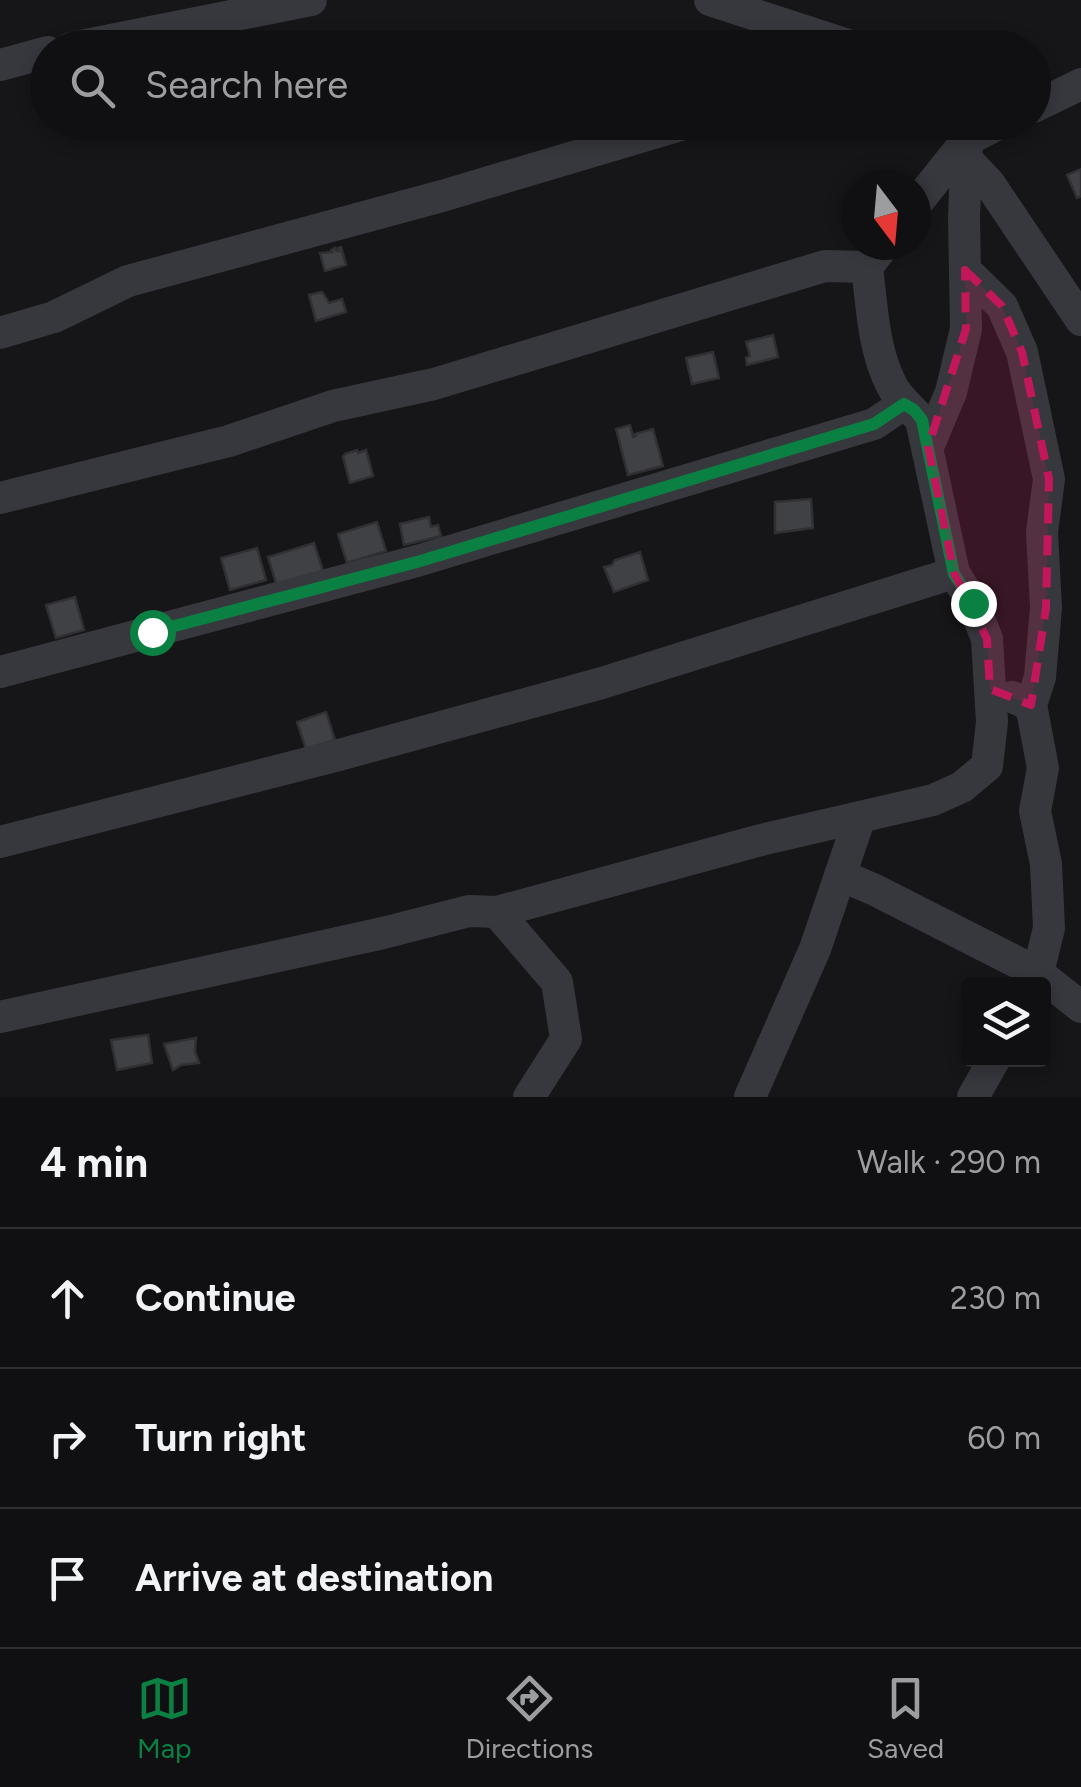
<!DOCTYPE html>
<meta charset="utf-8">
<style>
:root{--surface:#101012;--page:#19191b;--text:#f1f3f6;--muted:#9c9d9f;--line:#303032;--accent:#0b8043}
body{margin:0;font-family:Figtree,sans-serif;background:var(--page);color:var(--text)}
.controls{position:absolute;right:30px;bottom:30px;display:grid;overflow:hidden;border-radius:10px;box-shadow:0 5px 15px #0003}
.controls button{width:90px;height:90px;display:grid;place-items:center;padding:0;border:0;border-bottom:2px solid var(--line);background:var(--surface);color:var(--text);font:50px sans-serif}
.compass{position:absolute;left:841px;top:170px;width:90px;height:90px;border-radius:50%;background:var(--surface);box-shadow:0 5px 15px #0003;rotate:164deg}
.stop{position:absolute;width:30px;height:30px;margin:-22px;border:8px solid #0b8043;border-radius:50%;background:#fff}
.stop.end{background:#0b8043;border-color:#fff;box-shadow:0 2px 10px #0008}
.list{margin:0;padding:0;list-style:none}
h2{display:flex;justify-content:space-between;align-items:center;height:130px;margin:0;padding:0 40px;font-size:42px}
h2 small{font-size:32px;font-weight:400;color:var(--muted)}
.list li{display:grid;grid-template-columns:65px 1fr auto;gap:30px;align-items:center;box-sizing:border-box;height:140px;padding:0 40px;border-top:2px solid var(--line)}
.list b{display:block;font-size:38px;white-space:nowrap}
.list em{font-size:32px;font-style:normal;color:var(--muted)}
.icon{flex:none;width:55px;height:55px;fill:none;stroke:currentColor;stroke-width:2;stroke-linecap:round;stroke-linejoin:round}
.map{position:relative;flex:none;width:1081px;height:1097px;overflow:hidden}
.search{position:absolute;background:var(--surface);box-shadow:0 5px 15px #0003;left:30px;right:30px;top:30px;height:110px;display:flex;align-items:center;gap:25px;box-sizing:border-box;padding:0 35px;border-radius:55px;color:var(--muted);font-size:38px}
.sheet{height:550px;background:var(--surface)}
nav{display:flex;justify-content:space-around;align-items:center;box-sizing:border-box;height:140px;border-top:2px solid var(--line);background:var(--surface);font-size:28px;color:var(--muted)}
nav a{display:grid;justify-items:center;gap:5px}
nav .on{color:var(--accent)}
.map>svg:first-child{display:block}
.building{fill:#404145;stroke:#303034;stroke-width:2.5}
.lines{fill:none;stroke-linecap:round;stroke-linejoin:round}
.minor{stroke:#37383d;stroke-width:32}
.route{stroke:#0b8043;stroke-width:12}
.marked{fill:#c2185b;fill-opacity:0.2;stroke:#c2185b;stroke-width:8;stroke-dasharray:20 12;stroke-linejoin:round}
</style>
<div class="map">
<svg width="1081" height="1097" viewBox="0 0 1081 1097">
<rect width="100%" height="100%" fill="#161618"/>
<g class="building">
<polygon points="1081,169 1081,196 1077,198 1067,175"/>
<polygon points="341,247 346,265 325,271 320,253 332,252 331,250 335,248 336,251 339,251 338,248"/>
<polygon points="322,292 329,303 342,299 346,312 316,321 309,295"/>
<polygon points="773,335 778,357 747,365 746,358 750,356 746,342"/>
<polygon points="713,352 719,378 692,384 686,358"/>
<polygon points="630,425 633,437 636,436 635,434 653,429 663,466 628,475 616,429"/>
<polygon points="357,450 358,453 366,450 373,476 350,483 343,457 345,454"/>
<polygon points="811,499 813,528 775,533 775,502"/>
<polygon points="429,517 431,527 438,525 441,536 404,545 400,524"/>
<polygon points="377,522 386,551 347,563 338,534"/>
<polygon points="314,543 323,571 277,586 268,557"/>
<polygon points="257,548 266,580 230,590 221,558"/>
<polygon points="640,552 648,580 614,592 604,567 612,565 615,560"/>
<polygon points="75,597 84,630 56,638 46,605"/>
<polygon points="326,712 335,740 306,749 297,722"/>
<polygon points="148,1035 152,1063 117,1070 111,1040"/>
<polygon points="196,1038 195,1051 199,1063 181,1065 173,1070 164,1044"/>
</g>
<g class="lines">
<g class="minor">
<polyline points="710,0 857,48"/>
<polyline points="71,48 311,0"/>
<polyline points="0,65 48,52"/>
<polyline points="1034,107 1081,84"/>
<polyline points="967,160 989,183 1081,320"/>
<polyline points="916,204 967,140 1002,122"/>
<polyline points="965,270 1002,306 1022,352 1049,479 1042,532 1046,608 1040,677 1031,705"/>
<polyline points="0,333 54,317 128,281 442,196 691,122"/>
<polyline points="928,447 951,392 966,329 964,217 967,140 961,122"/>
<polyline points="0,498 229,441 333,406 434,384 825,266 867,267"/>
<polyline points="0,672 417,561 874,424 904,404"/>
<polyline points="1012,697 1031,705 1043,768 1035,811 1046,864 1049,928 1038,973 1032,984"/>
<polyline points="0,842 339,755 602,683 954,573"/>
<polyline points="840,875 875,890 1038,973 1081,1007"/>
<polyline points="497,912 557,982 566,1039 529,1097"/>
<path d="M 0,1017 L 383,933 L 469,911 L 497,912 L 761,840 L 933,800 L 962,787 L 987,766 L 992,722 L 987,639 L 973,603 L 954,573 L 921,420 C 911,408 898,399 891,384 C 873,348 872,306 867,267 L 884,245"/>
<polyline points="750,1097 815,949 860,817"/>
<polyline points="973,1097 994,1060"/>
</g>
</g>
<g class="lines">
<polyline class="route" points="152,632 417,562 874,424 904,404 914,410 922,420 954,574 973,603"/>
</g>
<path class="marked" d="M 965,270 L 1002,306 L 1022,352 L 1049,479 L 1046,608 L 1031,705 L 990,689 L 987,639 L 954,573 L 928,447 L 966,329 Z"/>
</svg>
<div class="controls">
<button><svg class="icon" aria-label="layers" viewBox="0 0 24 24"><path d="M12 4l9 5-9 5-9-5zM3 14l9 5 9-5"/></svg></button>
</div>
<svg class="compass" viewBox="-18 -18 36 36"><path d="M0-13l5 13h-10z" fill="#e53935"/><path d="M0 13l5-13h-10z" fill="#9c9d9f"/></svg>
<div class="stop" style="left:152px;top:632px"></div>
<div class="stop end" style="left:973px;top:603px"></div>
<div class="search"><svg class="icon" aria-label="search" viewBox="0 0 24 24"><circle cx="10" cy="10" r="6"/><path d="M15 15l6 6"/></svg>Search here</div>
</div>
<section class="sheet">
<h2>4 min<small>Walk · 290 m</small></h2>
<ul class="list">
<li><svg class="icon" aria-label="ahead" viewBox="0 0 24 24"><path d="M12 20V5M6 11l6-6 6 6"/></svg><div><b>Continue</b></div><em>230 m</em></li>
<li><svg class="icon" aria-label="right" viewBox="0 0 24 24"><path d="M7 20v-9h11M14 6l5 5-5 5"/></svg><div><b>Turn right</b></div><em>60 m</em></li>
<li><svg class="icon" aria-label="arrive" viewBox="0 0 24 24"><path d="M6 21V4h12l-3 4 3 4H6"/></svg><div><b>Arrive at destination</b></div></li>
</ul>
</section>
<nav>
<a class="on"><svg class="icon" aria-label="map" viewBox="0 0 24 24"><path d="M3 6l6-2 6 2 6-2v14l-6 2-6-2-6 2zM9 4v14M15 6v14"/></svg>Map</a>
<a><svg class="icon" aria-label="directions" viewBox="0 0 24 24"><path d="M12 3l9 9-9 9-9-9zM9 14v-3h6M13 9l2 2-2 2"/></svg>Directions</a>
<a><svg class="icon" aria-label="saved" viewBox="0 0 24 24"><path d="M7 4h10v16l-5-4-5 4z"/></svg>Saved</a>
</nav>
